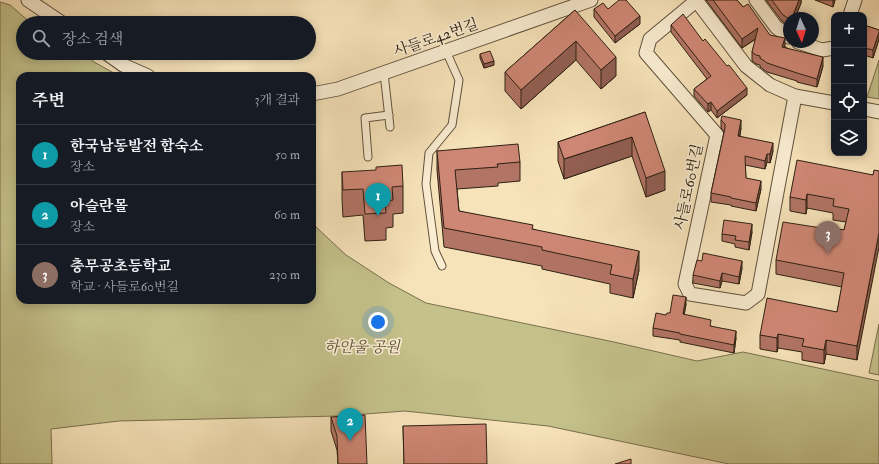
<!DOCTYPE html>
<html lang="ko">
<meta charset="utf-8">
<style>
:root{--surface:#171b24;--page:#242831;--text:#f1f3f6;--muted:#9ea1a6;--line:#363941;--accent:#1a73e8}
body{margin:0;font-family:"IM FELL Double Pica","Noto Serif KR",serif;background:var(--page);color:var(--text)}
.controls{position:absolute;right:12px;top:12px;display:grid;overflow:hidden;border-radius:8px;box-shadow:0 2px 10px #0003}
.controls button{width:36px;height:36px;display:grid;place-items:center;padding:0;border:0;border-bottom:1px solid var(--line);background:var(--surface);color:var(--text);font:20px sans-serif}
.compass{position:absolute;left:783px;top:12px;width:36px;height:36px;border-radius:50%;background:var(--surface);box-shadow:0 2px 10px #0003;rotate:176deg}
.you{position:absolute;left:378px;top:322px;width:14px;height:14px;margin:-10px;border:3px solid #fff;border-radius:50%;background:#1a73e8;box-shadow:0 0 0 6px #1a73e833}
.badge{display:grid;place-items:center;width:26px;height:26px;border-radius:50%;background:var(--accent);color:#fff;font-size:13px;font-weight:700}
.pin{position:absolute;translate:-50% -33px;filter:drop-shadow(0 1px 2px #0008)}
.pin::after{content:'';position:absolute;top:21px;width:14px;height:12px;background:inherit;clip-path:polygon(0 0,100% 0,50% 100%)}
.list{margin:0;padding:0;list-style:none}
h2{display:flex;justify-content:space-between;align-items:center;height:52px;margin:0;padding:0 16px;font-size:17px}
h2 small{font-size:13px;font-weight:400;color:var(--muted)}
.list li{display:grid;grid-template-columns:26px 1fr auto;gap:12px;align-items:center;box-sizing:border-box;height:60px;padding:0 16px;border-top:1px solid var(--line)}
.list b{display:block;font-size:15px;white-space:nowrap}
.list p{margin:0;font-size:13px;white-space:nowrap;color:var(--muted)}
.list em{font-size:13px;font-style:normal;color:var(--muted)}
.icon{flex:none;width:22px;height:22px;fill:none;stroke:currentColor;stroke-width:2;stroke-linecap:round;stroke-linejoin:round}
.map{position:relative;flex:none;width:879px;height:464px;overflow:hidden}
.search{position:absolute;background:var(--surface);box-shadow:0 2px 10px #0003;left:16px;top:16px;width:300px;height:44px;display:flex;align-items:center;gap:10px;box-sizing:border-box;padding:0 14px;border-radius:22px;color:var(--muted);font-size:15px}
.panel{position:absolute;background:var(--surface);box-shadow:0 2px 10px #0003;left:16px;top:72px;width:300px;height:232px;border-radius:12px}
.map>svg:first-child{display:block}
.green{fill:#c4c18b;stroke:#79704e}
.lines{fill:none;stroke-linecap:round;stroke-linejoin:round}
.lane-casing{stroke:#60513c;stroke-width:9}
.street-casing{stroke:#60513c;stroke-width:15}
.lane{stroke:#faedd2;stroke-width:7}
.street{stroke:#faedd2;stroke-width:13}
.wall{fill:#b27465;stroke:#2e2012}
.shaded-wall{fill:#915e52;stroke:#2e2012}
.building{fill:#cf8775;stroke:#2e2012}
.labels{text-anchor:middle;dominant-baseline:central;stroke-width:3.5;stroke-linejoin:round;paint-order:stroke}
.street-label{font-size:15px;fill:#2e2012;stroke:#faedd2}
.park-label{font-size:15px;font-style:italic;fill:#5b5036;stroke:#faedd2}
</style>
<div class="map">
<svg width="879" height="464" viewBox="0 0 879 464">
<rect width="100%" height="100%" fill="#f7e3ba"/>
<filter id="stains"><feTurbulence type="fractalNoise" baseFrequency=".005" numOctaves="4"/><feColorMatrix values="0 0 0 0 .2 0 0 0 0 .09 0 0 0 0 .02 0 0 0 .5 -.17"/></filter>
<radialGradient id="worn" r=".72"><stop offset=".6" stop-color="#630" stop-opacity="0"/><stop offset="1" stop-color="#630" stop-opacity=".3"/></radialGradient>
<g class="green">
<polygon points="0,2 10,5 31,23 23,23 23,53 82,53 94,62 119,76 20,76 20,300 312,300 312,220 316,227 346,255 389,283 426,303 614,342 697,361 743,352 879,381 879,464 729,464 548,426 405,411 338,416 119,421 51,429 52,464 0,464"/>
<polygon points="879,60 879,99 867,97"/>
<polygon points="879,324 879,375 869,373"/>
</g>
<g class="lines">
<g class="lane-casing">
<g id="lane">
<polyline points="384,73 390,127"/>
<polyline points="368,157 365,118 389,115"/>
<polyline points="442,266 435,251 426,184 429,153 452,125 459,80 446,51"/>
</g>
</g>
<g class="street-casing">
<g id="street">
<polyline points="28,0 62,23"/>
<polyline points="696,0 746,66 770,85 795,96 834,103"/>
<polyline points="756,0 776,27 789,37"/>
<polyline points="696,1 650,39 646,53 717,135 685,284 690,294 746,303 758,294 795,96"/>
<polyline points="850,15 855,0"/>
<polyline points="798,42 822,50 834,48"/>
<polyline points="106,53 123,65 148,76"/>
<polyline points="312,94 338,89 591,0"/>
<polyline points="864,109 879,112"/>
</g>
</g>
<use href="#lane" class="lane"/>
<use href="#street" class="street"/>
</g>
<g class="wall">
<polygon points="706,0 737,0 743,7 770,35 785,47 823,66 817,87 797,82 797,81 767,72 760,67 760,65 756,64 752,61 752,52 756,39 742,48"/>
<polygon points="766,0 801,0 801,3 795,18 789,18 789,27 782,21"/>
<polygon points="815,0 835,0 833,7"/>
<polygon points="594,9 608,9 640,24 615,43 594,17"/>
<polygon points="575,10 616,76 601,89 576,60 521,109 505,91 505,72"/>
<polygon points="671,25 703,41 747,95 717,118 711,110 708,112 694,96 694,89 707,79 671,32"/>
<polygon points="864,25 879,30 879,39 873,58 864,55"/>
<polygon points="480,54 494,65 484,68 480,58"/>
<polygon points="645,112 665,190 646,197 632,156 564,179 558,161 558,142"/>
<polygon points="721,120 741,128 740,136 773,151 770,163 767,162 765,169 745,165 746,178 761,189 756,211 731,206 731,205 711,202 711,193 724,132 721,128"/>
<polygon points="437,151 520,162 520,181 498,183 498,186 457,189 459,211 533,229 639,270 633,298 610,293 610,284 542,269 542,266 444,247 437,170"/>
<polygon points="342,172 403,186 403,213 393,214 393,227 386,228 386,240 365,241 363,215 343,217 342,199"/>
<polygon points="873,175 857,360 826,354 824,364 802,360 802,352 778,348 777,352 760,349 760,335 837,312 842,287 776,274 776,260 828,229 844,230 846,222 833,220 833,213 807,208 806,214 790,211 790,197"/>
<polygon points="752,232 749,250 735,247 735,244 722,241 722,234"/>
<polygon points="742,268 739,284 722,281 720,288 693,283 693,275"/>
<polygon points="686,304 684,315 711,326 736,338 734,353 680,342 680,340 653,336 653,328 666,315"/>
<polygon points="331,417 367,464 338,464 337,450 331,431"/>
<polygon points="403,426 487,464 404,464"/>
</g>
<g class="shaded-wall">
<polygon points="799,0 801,0 801,3 795,18 792,18"/>
<polygon points="833,0 835,0 833,7"/>
<polygon points="640,16 640,24 615,43 615,36"/>
<polygon points="758,28 758,37 742,48 742,39"/>
<polygon points="879,32 879,39 873,58 873,50"/>
<polygon points="785,38 785,47 782,47"/>
<polygon points="576,41 576,60 521,109 521,90"/>
<polygon points="616,57 616,76 601,89 601,70"/>
<polygon points="823,57 823,66 817,87 817,79"/>
<polygon points="494,61 494,65 484,68 484,64"/>
<polygon points="747,88 747,95 717,118 717,111"/>
<polygon points="711,102 711,110 708,112 708,104"/>
<polygon points="741,120 741,128 738,144 738,136"/>
<polygon points="632,137 632,156 564,179 564,159"/>
<polygon points="773,143 773,151 770,163 770,154"/>
<polygon points="767,154 767,162 765,169 765,161"/>
<polygon points="665,171 665,190 646,197 646,178"/>
<polygon points="761,181 761,189 756,211 756,203"/>
<polygon points="807,194 807,208 806,214 806,200"/>
<polygon points="752,224 752,232 749,250 749,242"/>
<polygon points="879,233 879,247 857,360 857,346"/>
<polygon points="639,251 639,270 633,298 633,279"/>
<polygon points="742,261 742,268 739,284 739,277"/>
<polygon points="722,273 722,281 720,288 720,281"/>
<polygon points="686,297 686,304 683,322 683,314"/>
<polygon points="736,331 736,338 734,353 734,345"/>
<polygon points="778,334 778,348 777,352 777,338"/>
<polygon points="826,340 826,354 824,364 824,350"/>
</g>
<g class="building">
<polygon points="619,0 626,0 640,16 615,36 594,9 603,3 608,9"/>
<polygon points="713,0 737,0 743,7 748,4 770,35 785,38 782,47 823,57 817,79 797,73 767,63 760,58 760,56 756,55 752,52 758,28 742,39"/>
<polygon points="772,0 799,0 792,18 789,18 789,19 782,14"/>
<polygon points="575,10 616,57 601,70 576,41 521,90 505,72"/>
<polygon points="683,14 703,41 705,39 727,66 729,65 747,88 717,111 711,102 708,104 694,89 711,76 671,25"/>
<polygon points="864,25 879,30 879,32 873,50 864,48"/>
<polygon points="490,51 494,61 484,64 480,54"/>
<polygon points="645,112 665,171 646,178 632,137 564,159 558,142"/>
<polygon points="722,116 741,120 738,136 773,143 770,154 767,154 765,161 745,156 746,178 761,181 756,203 731,198 731,197 711,193 725,128 725,124 721,120"/>
<polygon points="518,144 520,162 497,164 498,167 455,170 459,211 533,225 532,229 639,251 633,279 610,274 612,265 542,250 542,247 444,228 437,151"/>
<polygon points="797,160 873,175 874,170 879,171 879,233 857,346 826,340 824,350 802,346 804,339 778,334 777,338 760,335 767,298 837,312 844,273 776,260 783,222 828,229 828,227 844,230 849,209 833,206 834,199 807,194 806,200 790,197"/>
<polygon points="402,165 403,186 392,187 393,200 385,201 386,213 365,214 363,189 343,190 342,172 376,170 376,167"/>
<polygon points="724,220 752,224 749,242 735,240 736,236 722,234"/>
<polygon points="703,253 742,261 739,277 722,273 720,281 693,275 697,260 702,261"/>
<polygon points="673,295 686,297 683,314 711,320 710,326 736,331 734,345 680,334 680,333 653,328 656,313 666,315 667,313 670,313"/>
<polygon points="365,415 367,464 338,464 337,436 331,417"/>
<polygon points="486,424 487,464 404,464 403,426"/>
<polygon points="631,459 631,464 615,464"/>
</g>
<g class="labels">
<g class="street-label">
<text transform="translate(436 38) rotate(-19)">사들로42번길</text>
<text transform="translate(689 187) rotate(-78)">사들로60번길</text>
</g>
<g class="park-label">
<text x="362" y="347">하얀울 공원</text>
</g>
</g>
<rect width="100%" height="100%" filter="url(#stains)"/>
<rect width="100%" height="100%" fill="url(#worn)"/>
</svg>
<div class="controls">
<button>+</button>
<button>−</button>
<button><svg class="icon" aria-label="locate" viewBox="0 0 24 24"><circle cx="12" cy="12" r="6"/><path d="M12 2v4M12 18v4M2 12h4M18 12h4"/></svg></button>
<button><svg class="icon" aria-label="layers" viewBox="0 0 24 24"><path d="M12 4l9 5-9 5-9-5zM3 14l9 5 9-5"/></svg></button>
</div>
<svg class="compass" viewBox="-18 -18 36 36"><path d="M0-13l5 13h-10z" fill="#e53935"/><path d="M0 13l5-13h-10z" fill="#9ea1a6"/></svg>
<div class="you"></div>
<div class="pin badge" style="left:378px;top:216px;background:#0f9aa8">1</div>
<div class="pin badge" style="left:350px;top:441px;background:#0f9aa8">2</div>
<div class="pin badge" style="left:828px;top:254px;background:#8d6e63">3</div>
<div class="search"><svg class="icon" aria-label="search" viewBox="0 0 24 24"><circle cx="10" cy="10" r="6"/><path d="M15 15l6 6"/></svg>장소 검색</div>
<section class="panel">
<h2>주변<small>3개 결과</small></h2>
<ul class="list">
<li><span class="badge" style="background:#0f9aa8">1</span><div><b>한국남동발전 합숙소</b><p>장소</p></div><em>50 m</em></li>
<li><span class="badge" style="background:#0f9aa8">2</span><div><b>아슬란몰</b><p>장소</p></div><em>60 m</em></li>
<li><span class="badge" style="background:#8d6e63">3</span><div><b>충무공초등학교</b><p>학교 · 사들로60번길</p></div><em>230 m</em></li>
</ul>
</section>
</div>
